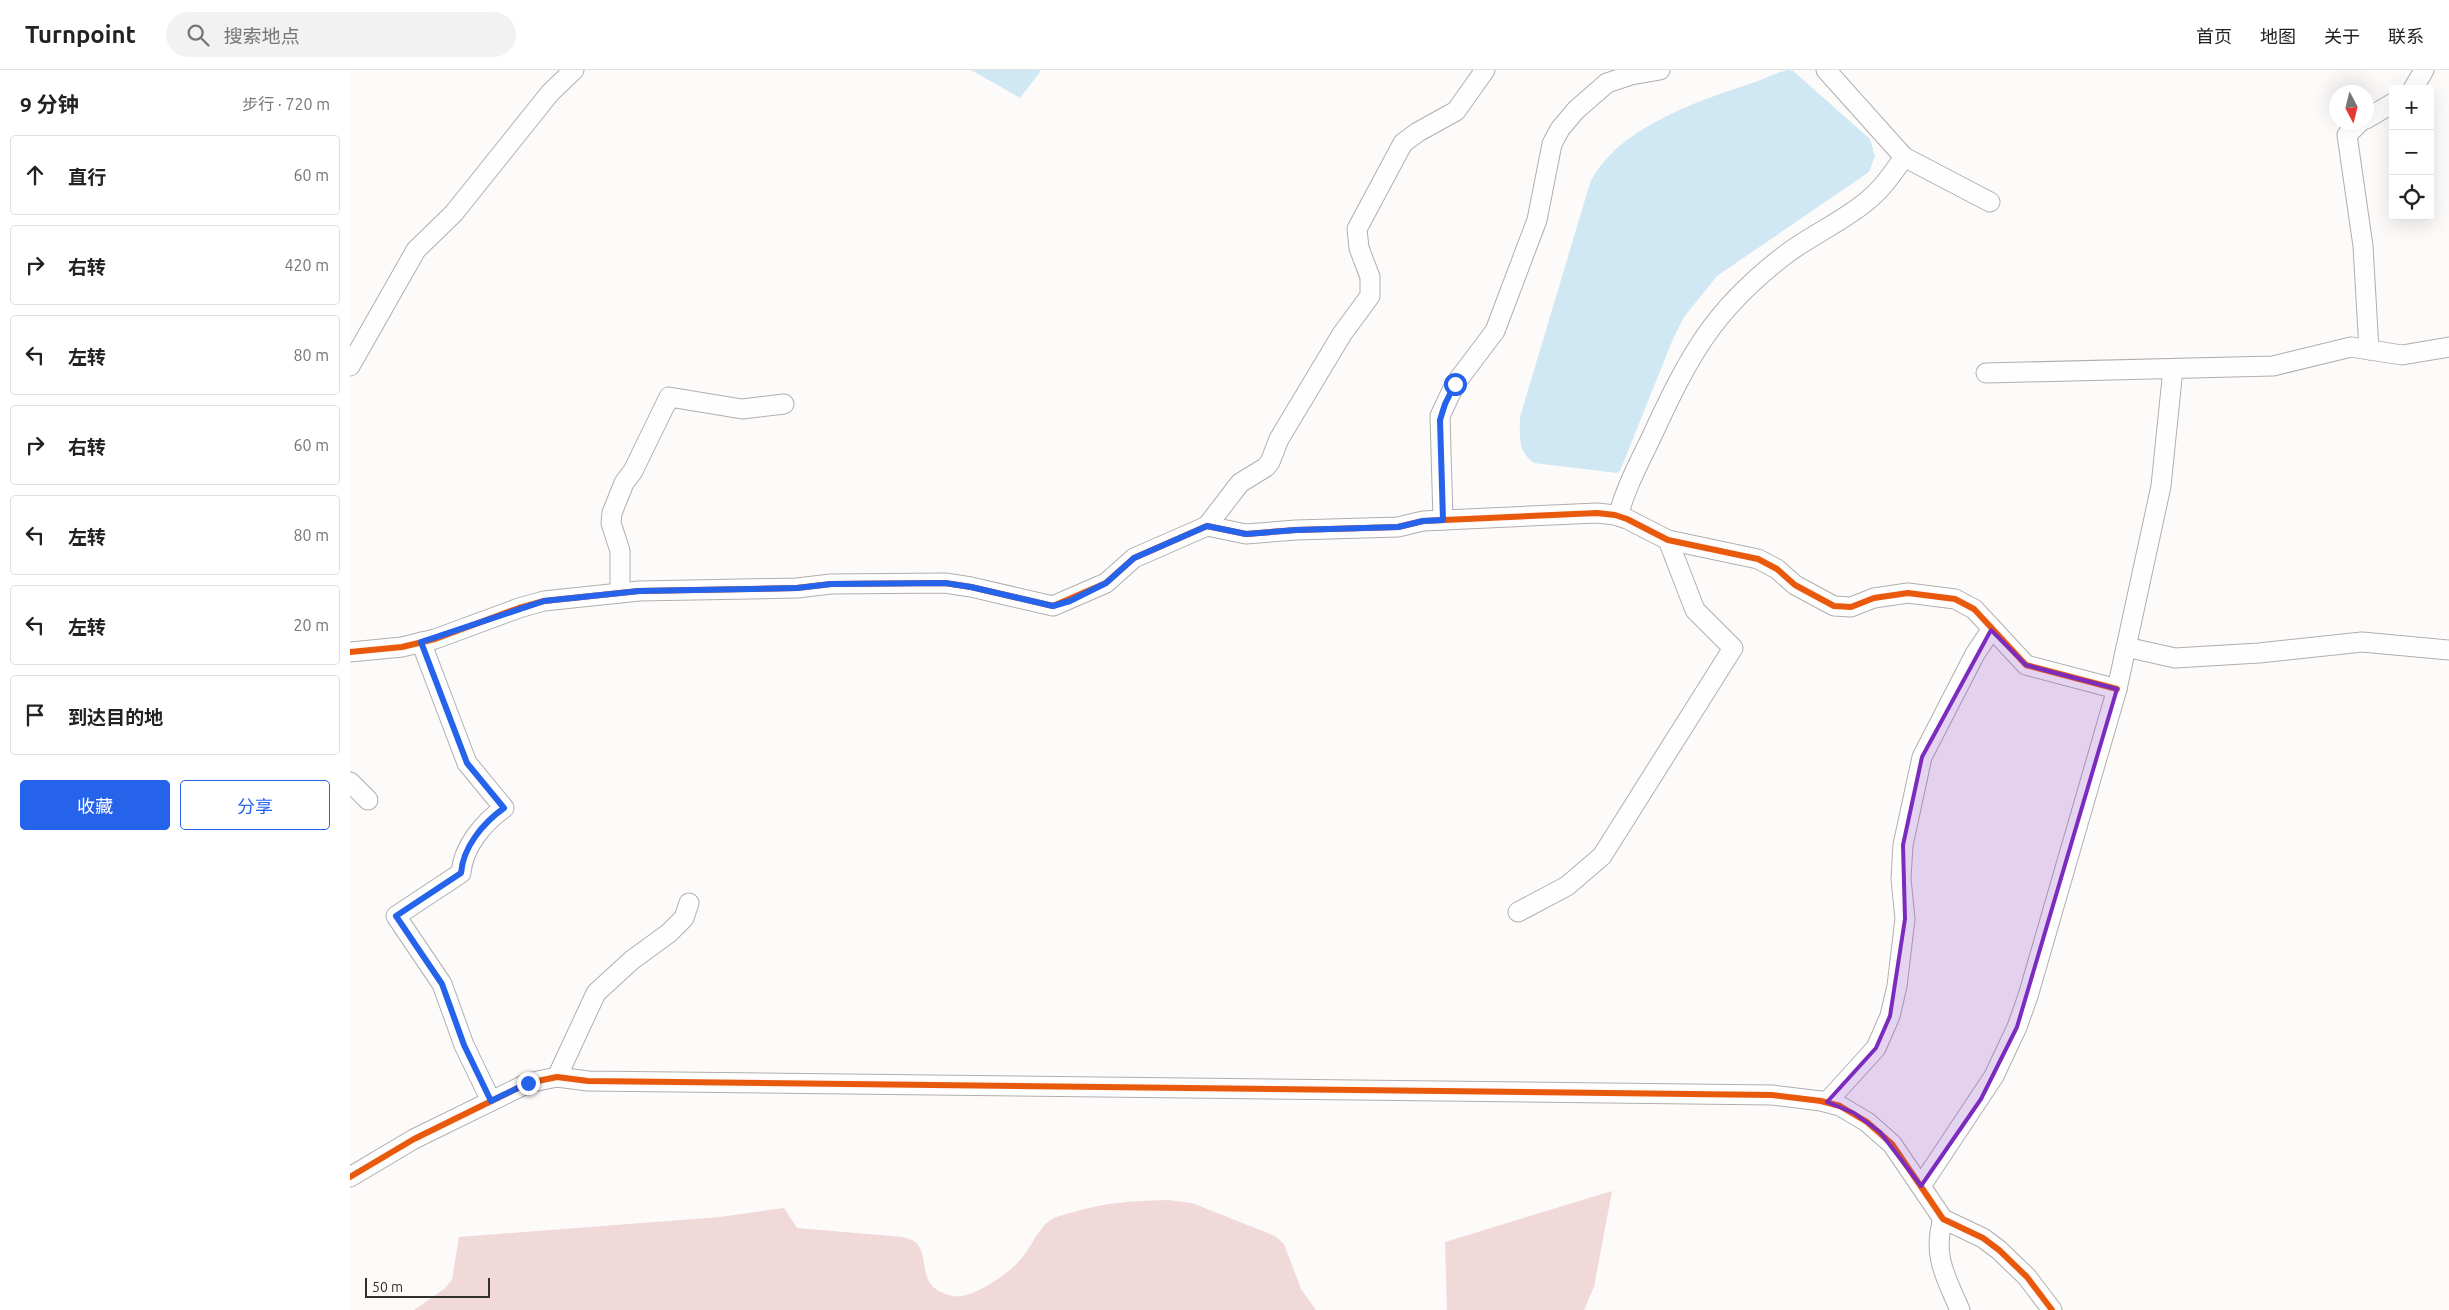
<!DOCTYPE html>
<html lang="zh">
<meta charset="utf-8">
<style>
:root{--surface:#fff;--page:#f2f2f2;--text:#222;--muted:#767676;--line:#e0e0e0;--accent:#2563eb}
body{margin:0;font-family:Ubuntu,"Noto Sans SC",sans-serif;background:var(--page);color:var(--text)}
.controls{position:absolute;right:15px;top:15px;display:grid;overflow:hidden;border-radius:5px;box-shadow:0 5px 20px #0002}
.controls button{width:45px;height:45px;display:grid;place-items:center;padding:0;border:0;border-bottom:1px solid var(--line);background:var(--surface);color:var(--text);font:25px sans-serif}
.compass{position:absolute;left:1979px;top:15px;width:45px;height:45px;border-radius:50%;background:var(--surface);box-shadow:0 5px 20px #0002;rotate:173deg}
.scale{position:absolute;left:15px;bottom:12px;width:125px;box-sizing:border-box;padding-left:5px;border:2px solid #332e2e;border-top:0;font-size:14px;line-height:18px;white-space:nowrap;color:#332e2e;-webkit-text-stroke:4px #fef9f9;paint-order:stroke}
.stop{position:absolute;width:15px;height:15px;margin:-11px;border:4px solid #2563eb;border-radius:50%;background:#fff}
.stop.end{background:#2563eb;border-color:#fff;box-shadow:0 1px 5px #0008}
.list{margin:0;padding:0;list-style:none}
h2{display:flex;justify-content:space-between;align-items:center;height:65px;margin:0;padding:0 20px;font-size:21px}
h2 small{font-size:16px;font-weight:400;color:var(--muted)}
.list li{display:grid;grid-template-columns:32px 1fr auto;gap:15px;align-items:center;box-sizing:border-box;height:80px;margin:0 10px 10px;padding:0 10px;border:1px solid var(--line);border-radius:5px}
.list b{display:block;font-size:19px;white-space:nowrap}
.list em{font-size:16px;font-style:normal;color:var(--muted)}
.actions{display:flex;gap:10px;padding:15px 20px}
.actions a{flex:1;padding:11px 0;border:1px solid var(--accent);border-radius:5px;text-align:center;font-size:18px;color:var(--accent)}
.actions .main{background:var(--accent);color:#fff}
.icon{flex:none;width:28px;height:28px;fill:none;stroke:currentColor;stroke-width:2;stroke-linecap:round;stroke-linejoin:round}
.map{position:relative;flex:none;width:2099px;height:1240px;overflow:hidden}
header{display:flex;align-items:center;gap:30px;box-sizing:border-box;height:70px;padding:0 25px;background:var(--surface);border-bottom:1px solid var(--line)}
header strong{font-size:24px}
nav{display:flex;gap:28px;margin-inline-start:auto;font-size:18px}
.search{width:350px;height:45px;background:var(--page);display:flex;align-items:center;gap:12px;box-sizing:border-box;padding:0 18px;border-radius:28px;color:var(--muted);font-size:19px}
main{display:flex}
aside{flex:1;background:var(--surface)}
.map>svg:first-child{display:block}
.forest{fill:#f0d9d8}
.water{fill:#d0e7f4}
.lines{fill:none;stroke-linecap:round;stroke-linejoin:round}
.minor-casing{stroke:#b1aeae;stroke-width:21}
.minor{stroke:#fffefe;stroke-width:19}
.cycleway-casing{stroke:#fef9f9;stroke-width:9}
.cycleway{stroke:#e8590c;stroke-width:6}
.route{stroke:#2563eb;stroke-width:6}
.marked{fill:#7b2cbf;fill-opacity:0.2;stroke:#7b2cbf;stroke-width:4;stroke-linejoin:round}
</style>
<header>
<strong>Turnpoint</strong>
<div class="search"><svg class="icon" aria-label="search" viewBox="0 0 24 24"><circle cx="10" cy="10" r="6"/><path d="M15 15l6 6"/></svg>搜索地点</div>
<nav><a>首页</a><a>地图</a><a>关于</a><a>联系</a></nav>
</header>
<main>
<aside>
<h2>9 分钟<small>步行 · 720 m</small></h2>
<ul class="list">
<li><svg class="icon" aria-label="ahead" viewBox="0 0 24 24"><path d="M12 20V5M6 11l6-6 6 6"/></svg><div><b>直行</b></div><em>60 m</em></li>
<li><svg class="icon" aria-label="right" viewBox="0 0 24 24"><path d="M7 20v-9h11M14 6l5 5-5 5"/></svg><div><b>右转</b></div><em>420 m</em></li>
<li><svg class="icon" aria-label="left" viewBox="0 0 24 24"><path d="M17 20v-9H6M10 6l-5 5 5 5"/></svg><div><b>左转</b></div><em>80 m</em></li>
<li><svg class="icon" aria-label="right" viewBox="0 0 24 24"><path d="M7 20v-9h11M14 6l5 5-5 5"/></svg><div><b>右转</b></div><em>60 m</em></li>
<li><svg class="icon" aria-label="left" viewBox="0 0 24 24"><path d="M17 20v-9H6M10 6l-5 5 5 5"/></svg><div><b>左转</b></div><em>80 m</em></li>
<li><svg class="icon" aria-label="left" viewBox="0 0 24 24"><path d="M17 20v-9H6M10 6l-5 5 5 5"/></svg><div><b>左转</b></div><em>20 m</em></li>
<li><svg class="icon" aria-label="arrive" viewBox="0 0 24 24"><path d="M6 21V4h12l-3 4 3 4H6"/></svg><div><b>到达目的地</b></div></li>
</ul>
<div class="actions"><a class="main">收藏</a><a>分享</a></div>
</aside>
<div class="map">
<svg width="2099" height="1240" viewBox="0 0 2099 1240">
<rect width="100%" height="100%" fill="#fdfafa"/>
<g class="forest">
<polygon points="1262,1121 1244,1217 1234,1240 1097,1240 1095,1172"/>
<path d="M 818,1130 L 842,1133 L 925,1166 L 934,1174 L 951,1219 L 966,1240 L 64,1240 L 94,1219 L 102,1210 L 109,1167 L 370,1147 L 434,1138 L 447,1158 L 553,1167 C 556,1168 561,1169 564,1171 C 583,1186 562,1217 603,1226 C 621,1230 658,1204 669,1191 C 680,1180 687,1160 699,1151 C 706,1146 716,1144 724,1142 C 758,1132 783,1131 818,1130 Z"/>
</g>
<g class="water">
<polygon points="621,0 689,0 690,2 670,28"/>
<path d="M 1439,0 L 1443,1 L 1520,69 L 1525,86 L 1519,102 L 1367,206 L 1334,247 L 1323,269 L 1270,401 L 1267,403 L 1184,393 C 1167,381 1170,366 1170,347 L 1240,113 C 1267,58 1346,32 1399,14 C 1412,10 1426,2 1439,0 Z"/>
</g>
<g class="lines">
<g class="minor-casing">
<g id="minor">
<polyline points="1476,0 1554,87 1640,132"/>
<polyline points="2063,19 2074,0"/>
<polyline points="2016,49 2043,33"/>
<polyline points="2010,52 1997,65 2013,176 2019,280"/>
<polyline points="0,296 66,180 104,143 200,23 224,0"/>
<polyline points="1636,303 1923,296 2001,277 2052,285 2099,277"/>
<path d="M 1268,446 C 1276,417 1289,393 1302,366 C 1339,286 1363,240 1435,185 C 1461,165 1492,152 1517,131 C 1532,119 1543,103 1554,87"/>
<polyline points="1093,450 1090,346 1105,314 1145,261 1187,150 1202,74 1210,59 1226,40 1257,13 1281,5 1310,0"/>
<polyline points="857,456 890,413 916,397 920,392 929,369 992,264 1020,226 1020,207 1009,178 1007,159 1053,73 1068,62 1106,41 1135,0"/>
<polyline points="270,523 270,481 261,453 262,443 274,413 283,401 319,327 392,339 434,334"/>
<path d="M 71,572 L 117,693 L 154,738 C 133,753 113,777 111,803 L 46,846 L 92,914 L 114,975 L 141,1031"/>
<polyline points="1776,577 1825,588 1909,583 2012,572 2099,580"/>
<polyline points="0,582 52,577 85,569 169,538 194,531 289,521 447,518 481,514 595,513 621,517 703,536 756,513 784,488 857,456 896,464 946,460 1048,457 1073,451 1247,443 1265,445 1277,449 1318,470 1408,489 1427,499 1445,515 1484,536 1501,537 1524,528 1558,523 1605,529 1624,539 1676,595 1767,619"/>
<polyline points="0,712 18,730"/>
<polyline points="1168,842 1217,816 1252,786 1383,578 1345,540 1318,470"/>
<polyline points="207,1007 246,923 282,890 319,863 334,848 339,833"/>
<polyline points="1477,1032 1526,978 1540,946 1547,916 1555,849 1551,809 1553,775 1572,687 1625,584 1641,560"/>
<polyline points="0,1107 64,1069 178,1013 207,1007 238,1011 1422,1025 1471,1031 1490,1036 1517,1052 1542,1074 1593,1149 1633,1168 1649,1180 1677,1207 1702,1240"/>
<polyline points="1571,1116 1644,1006 1667,957 1678,926 1767,619 1811,416 1823,299"/>
<path d="M 1593,1149 C 1582,1185 1596,1208 1610,1240"/>
</g>
</g>
<use href="#minor" class="minor"/>
<g class="cycleway-casing">
<g id="cycleway">
<polyline points="0,582 52,577 85,569 169,538 194,531 289,521 447,518 481,514 595,513 621,517 703,536 756,513 784,488 857,456 896,464 946,460 1048,457 1073,451 1247,443 1265,445 1277,449 1318,470 1408,489 1427,499 1445,515 1484,536 1501,537 1524,528 1558,523 1605,529 1624,539 1676,595 1767,619"/>
<polyline points="0,1107 64,1069 178,1013 207,1007 238,1011 1422,1025 1471,1031 1490,1036 1517,1052 1542,1074 1593,1149 1633,1168 1649,1180 1677,1207 1702,1240"/>
</g>
</g>
<use href="#cycleway" class="cycleway"/>
</g>
<g class="lines">
<path class="route" d="M 178,1013 L 141,1031 L 114,975 L 92,914 L 46,846 L 111,803 C 113,777 133,753 154,738 L 117,693 L 71,572 L 194,531 L 289,521 L 447,518 L 481,514 L 595,513 L 621,517 L 703,536 L 720,531 L 756,513 L 784,488 L 857,456 L 896,464 L 946,460 L 1048,457 L 1073,451 L 1093,450 L 1090,350 L 1095,334 L 1105,314"/>
</g>
<path class="marked" d="M 1641,560 L 1676,595 L 1767,619 L 1667,957 L 1631,1029 L 1571,1116 L 1530,1062 L 1504,1043 L 1477,1032 L 1526,978 L 1540,946 L 1555,849 L 1553,775 L 1572,687 Z"/>
</svg>
<div class="controls">
<button>+</button>
<button>−</button>
<button><svg class="icon" aria-label="locate" viewBox="0 0 24 24"><circle cx="12" cy="12" r="6"/><path d="M12 2v4M12 18v4M2 12h4M18 12h4"/></svg></button>
</div>
<svg class="compass" viewBox="-18 -18 36 36"><path d="M0-13l5 13h-10z" fill="#e53935"/><path d="M0 13l5-13h-10z" fill="#767676"/></svg>
<div class="scale">50 m</div>
<div class="stop" style="left:1105px;top:314px"></div>
<div class="stop end" style="left:178px;top:1013px"></div>
</div>
</main>
